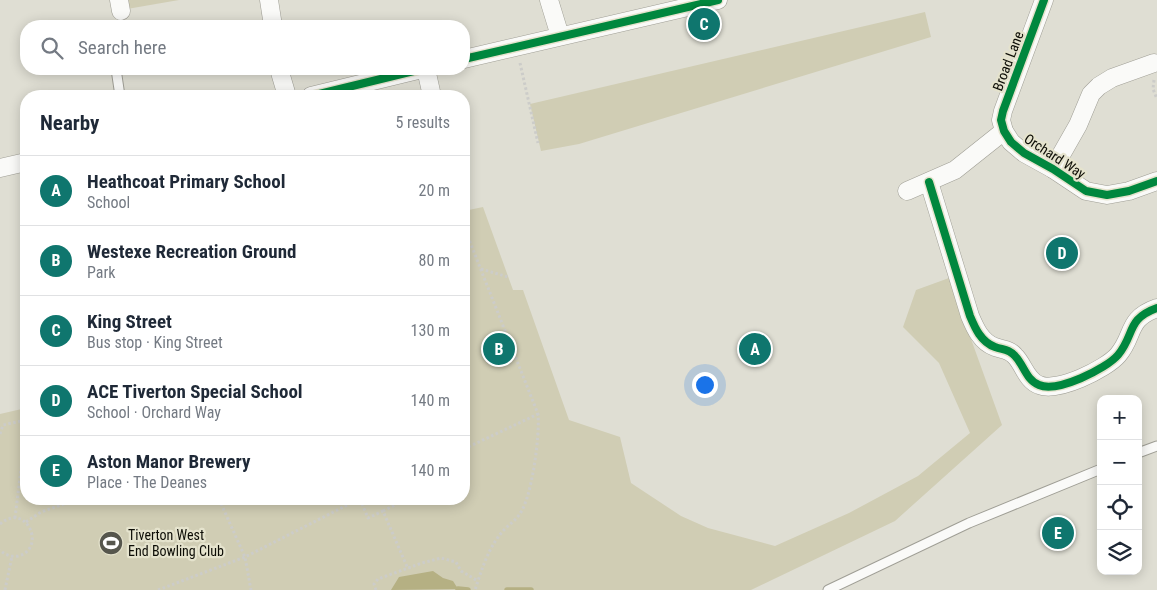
<!DOCTYPE html>
<meta charset="utf-8">
<style>
:root{--surface:#fff;--page:#f2f2f3;--text:#1f2937;--muted:#747a83;--line:#e0e1e3;--accent:#0f766e}
body{margin:0;font-family:"Roboto Condensed",sans-serif;background:var(--page);color:var(--text)}
.controls{position:absolute;right:15px;bottom:15px;display:grid;overflow:hidden;border-radius:10px;box-shadow:0 2px 12px #0003}
.controls button{width:45px;height:45px;display:grid;place-items:center;padding:0;border:0;border-bottom:1px solid var(--line);background:var(--surface);color:var(--text);font:25px sans-serif}
.you{position:absolute;left:704px;top:384px;width:18px;height:18px;margin:-12px;border:4px solid #fff;border-radius:50%;background:#1a73e8;box-shadow:0 0 0 8px #1a73e833}
.badge{display:grid;place-items:center;width:32px;height:32px;border-radius:50%;background:var(--accent);color:#fff;font-size:16px;font-weight:700}
.pin{position:absolute;translate:-50% -50%;border:2px solid #fff;box-shadow:0 1px 5px #0006}
.list{margin:0;padding:0;list-style:none}
h2{display:flex;justify-content:space-between;align-items:center;height:65px;margin:0;padding:0 20px;font-size:21px}
h2 small{font-size:16px;font-weight:400;color:var(--muted)}
.list li{display:grid;grid-template-columns:32px 1fr auto;gap:15px;align-items:center;box-sizing:border-box;height:70px;padding:0 20px;border-top:1px solid var(--line)}
.list b{display:block;font-size:19px;white-space:nowrap}
.list p{margin:0;font-size:16px;white-space:nowrap;color:var(--muted)}
.list em{font-size:16px;font-style:normal;color:var(--muted)}
.icon{flex:none;width:28px;height:28px;fill:none;stroke:currentColor;stroke-width:2;stroke-linecap:round;stroke-linejoin:round}
.map{position:relative;flex:none;width:1157px;height:590px;overflow:hidden}
.search{position:absolute;background:var(--surface);box-shadow:0 2px 12px #0003;left:20px;top:20px;width:450px;height:55px;display:flex;align-items:center;gap:12px;box-sizing:border-box;padding:0 18px;border-radius:20px;color:var(--muted);font-size:19px}
.panel{position:absolute;background:var(--surface);box-shadow:0 2px 12px #0003;left:20px;top:90px;width:450px;height:415px;border-radius:20px}
.map>svg:first-child{display:block}
.green{fill:#d0cdb4}
.water{fill:#b5b083}
.lines{fill:none;stroke-linecap:round;stroke-linejoin:round}
.stream{stroke:#b5b083;stroke-width:5.5}
.lane-casing{stroke:#9f9e95;stroke-width:11}
.street-casing{stroke:#9f9e95;stroke-width:19}
.path{stroke:#ccccc9;stroke-width:3;stroke-dasharray:2.5 2.5;stroke-linecap:butt}
.lane{stroke:#fafaf8;stroke-width:9}
.street{stroke:#fafaf8;stroke-width:18}
.cycleway-casing{stroke:#e5e3cd;stroke-width:11}
.cycleway{stroke:#00873e;stroke-width:8}
.labels{text-anchor:middle;dominant-baseline:central;stroke-width:4.5;stroke-linejoin:round;paint-order:stroke}
.street-label{font-size:14px;fill:#0c0c05;stroke:#e5e3cd}
.poi-label{font-size:14px;fill:#0c0c05;stroke:#e5e3cd;text-anchor:start}
</style>
<div class="map">
<svg width="1157" height="590" viewBox="0 0 1157 590">
<rect width="100%" height="100%" fill="#dfded3"/>
<g class="green">
<polygon points="126,0 179,0 127,9"/>
<polygon points="925,12 931,37 579,144 541,151 530,104"/>
<polygon points="483,207 513,290 523,290 569,420 620,437 631,483 681,516 708,528 775,546 849,513 918,476 970,433 939,363 903,327 916,290 949,278 1002,425 895,521 751,590 0,590 0,414 26,408 26,499 464,499 464,211"/>
</g>
<polygon class="water" points="433,571 443,578 453,581 458,589 391,590 399,577"/>
<g class="lines">
<g class="stream">
<polyline points="458,589 468,590"/>
<polyline points="507,590 531,590"/>
</g>
<g class="lane-casing">
<g id="lane">
<polyline points="116,69 120,96"/>
<polyline points="1138,453 1157,446"/>
<polyline points="828,590 969,523 1101,469"/>
</g>
</g>
<g class="street-casing">
<g id="street">
<polyline points="119,0 121,11"/>
<polyline points="269,0 273,26"/>
<polyline points="549,0 560,36"/>
<polyline points="1044,0 1003,111 1001,120 1004,131 1011,142 1024,153 1053,169 1086,191 1107,195 1129,191 1157,181"/>
<polyline points="464,59 718,0"/>
<polyline points="279,69 287,96"/>
<polyline points="426,69 432,96"/>
<polyline points="311,96 422,69"/>
<polyline points="0,168 26,162"/>
<polyline points="1053,169 1078,125 1091,94 1099,86 1112,78 1154,63"/>
<path d="M 929,182 L 970,316 C 975,328 981,342 995,347 C 1003,350 1009,349 1015,356 C 1024,365 1026,380 1039,385 C 1057,393 1106,369 1118,355 C 1135,335 1126,319 1157,308"/>
<polyline points="907,191 955,170 1004,131"/>
</g>
</g>
<g class="path">
<polyline points="520,63 538,143"/>
<polyline points="1154,80 1153,89 1157,99"/>
<path d="M 464,227 L 538,414 C 540,435 532,499 519,515 C 515,521 508,525 503,531 C 488,548 482,569 475,590"/>
<polyline points="481,269 508,277"/>
<polyline points="0,434 3,425 26,420"/>
<polyline points="464,449 538,414"/>
<polyline points="219,499 245,557 251,590"/>
<polyline points="360,499 368,518 383,511 408,569"/>
<polyline points="383,511 395,505 391,499"/>
<polyline points="15,518 26,429"/>
<polyline points="26,522 41,512 78,499"/>
<path d="M 0,524 C 27,501 47,549 18,556 C 11,557 5,555 0,550"/>
<polyline points="5,590 12,556"/>
<polyline points="158,590 245,557 359,499"/>
<polyline points="376,590 374,584 378,579 422,563 441,558 456,562 461,571 478,581"/>
</g>
<use href="#lane" class="lane"/>
<use href="#street" class="street"/>
<g class="cycleway-casing">
<g id="cycleway">
<polyline points="1044,0 1003,111 1001,120 1004,131 1011,142 1024,153 1053,169 1086,191 1107,195 1129,191 1157,181"/>
<polyline points="464,59 718,0"/>
<polyline points="311,96 422,69"/>
<path d="M 929,182 L 970,316 C 975,328 981,342 995,347 C 1003,350 1009,349 1015,356 C 1024,365 1026,380 1039,385 C 1057,393 1106,369 1118,355 C 1135,335 1126,319 1157,308"/>
</g>
</g>
<use href="#cycleway" class="cycleway"/>
</g>
<defs>
<g id="stadium-disc" transform="scale(1.25)"><circle r="9.5" fill="#56564d" stroke="#e5e3cd"/><path d="M0-5a6.5 5 0 1 0 0 10a6.5 5 0 1 0 0-10ZM-3.5-1.8h7v3.6h-7Z" fill="#fff"/></g>
</defs>
<g fill-rule="evenodd">
<use href="#stadium-disc" x="111" y="543"/>
</g>
<g class="labels">
<g class="street-label">
<text transform="translate(1008 61) rotate(-69)">Broad Lane</text>
<text transform="translate(1055 156) rotate(33)">Orchard Way</text>
</g>
<g class="poi-label">
<text x="128" y="535">Tiverton West<tspan x="128" dy="16">End Bowling Club</tspan></text>
</g>
</g>
</svg>
<div class="controls">
<button>+</button>
<button>−</button>
<button><svg class="icon" aria-label="locate" viewBox="0 0 24 24"><circle cx="12" cy="12" r="6"/><path d="M12 2v4M12 18v4M2 12h4M18 12h4"/></svg></button>
<button><svg class="icon" aria-label="layers" viewBox="0 0 24 24"><path d="M12 4l9 5-9 5-9-5zM3 14l9 5 9-5"/></svg></button>
</div>
<div class="you"></div>
<div class="pin badge" style="left:755px;top:349px">A</div>
<div class="pin badge" style="left:499px;top:349px">B</div>
<div class="pin badge" style="left:704px;top:24px">C</div>
<div class="pin badge" style="left:1062px;top:253px">D</div>
<div class="pin badge" style="left:1058px;top:533px">E</div>
<div class="search"><svg class="icon" aria-label="search" viewBox="0 0 24 24"><circle cx="10" cy="10" r="6"/><path d="M15 15l6 6"/></svg>Search here</div>
<section class="panel">
<h2>Nearby<small>5 results</small></h2>
<ul class="list">
<li><span class="badge">A</span><div><b>Heathcoat Primary School</b><p>School</p></div><em>20 m</em></li>
<li><span class="badge">B</span><div><b>Westexe Recreation Ground</b><p>Park</p></div><em>80 m</em></li>
<li><span class="badge">C</span><div><b>King Street</b><p>Bus stop · King Street</p></div><em>130 m</em></li>
<li><span class="badge">D</span><div><b>ACE Tiverton Special School</b><p>School · Orchard Way</p></div><em>140 m</em></li>
<li><span class="badge">E</span><div><b>Aston Manor Brewery</b><p>Place · The Deanes</p></div><em>140 m</em></li>
</ul>
</section>
</div>
